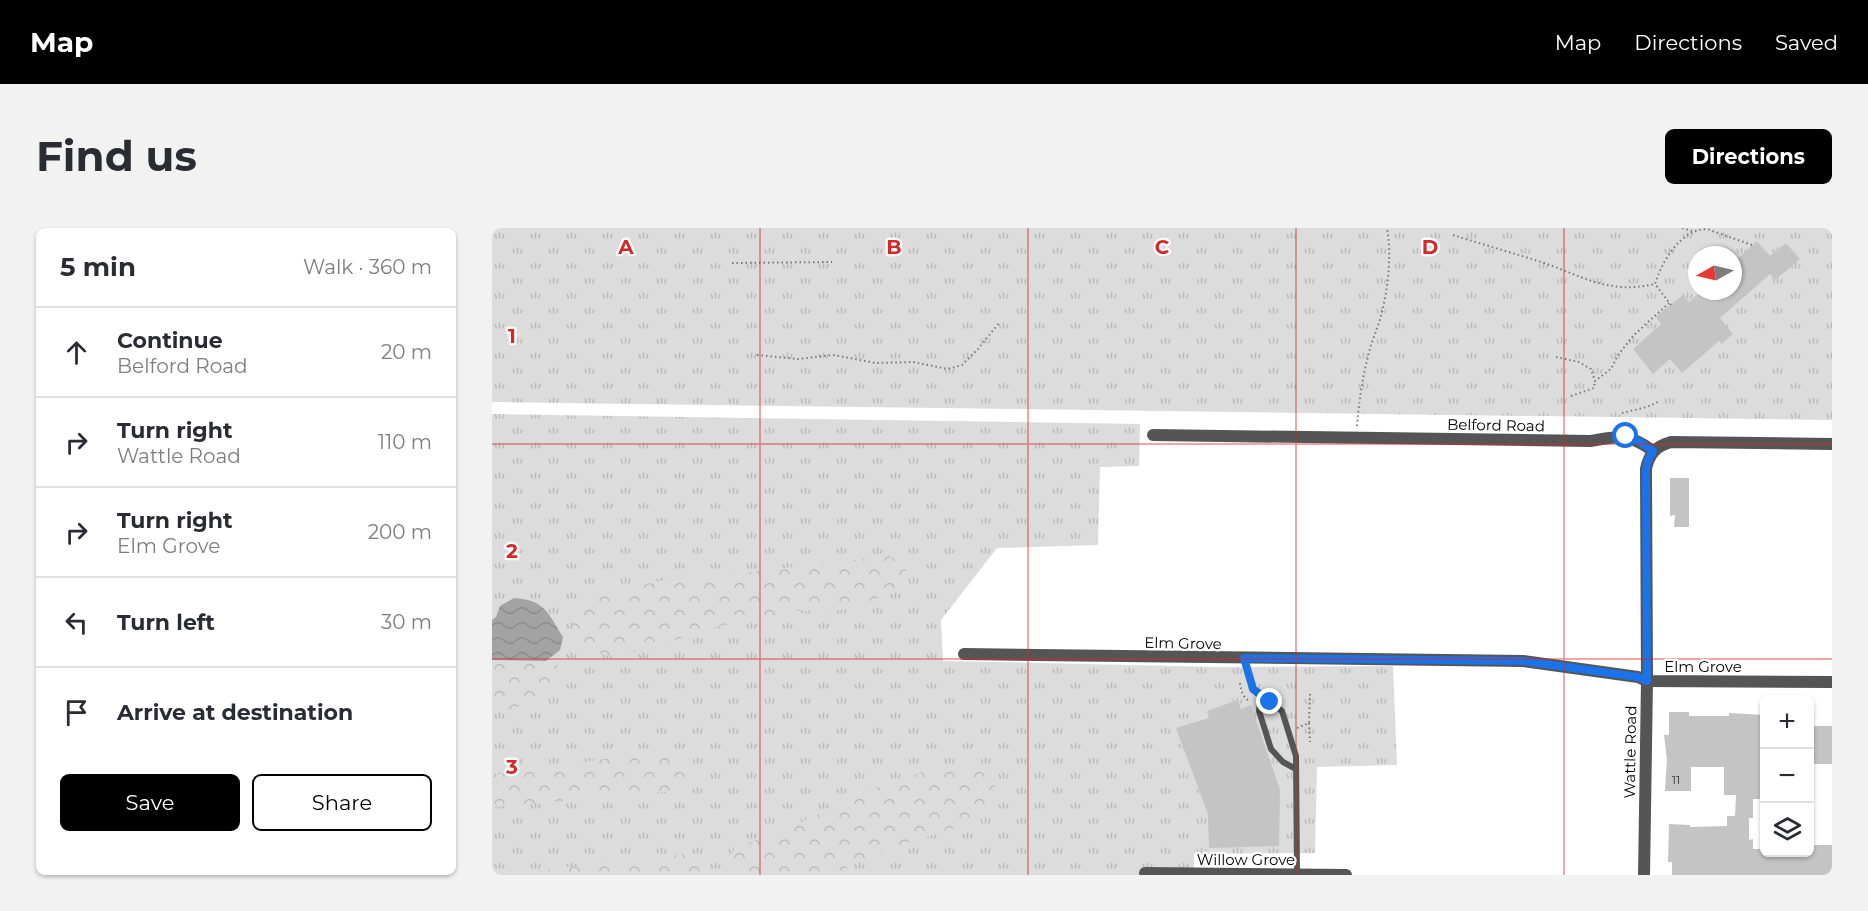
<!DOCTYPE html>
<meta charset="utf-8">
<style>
:root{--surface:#fff;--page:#f2f2f3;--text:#2b2b33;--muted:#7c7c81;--line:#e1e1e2;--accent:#000}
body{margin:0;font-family:Montserrat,sans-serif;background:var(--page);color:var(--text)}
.controls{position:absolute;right:18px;bottom:18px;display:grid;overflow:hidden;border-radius:9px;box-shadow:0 2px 4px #0004}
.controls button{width:54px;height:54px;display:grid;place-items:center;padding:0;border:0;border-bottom:2px solid var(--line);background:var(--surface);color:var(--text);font:30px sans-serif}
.compass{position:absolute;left:1196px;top:18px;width:54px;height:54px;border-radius:50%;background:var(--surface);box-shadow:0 2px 4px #0004;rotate:262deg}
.stop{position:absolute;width:18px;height:18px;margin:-14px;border:4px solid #1a73e8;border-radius:50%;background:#fff}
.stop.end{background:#1a73e8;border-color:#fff;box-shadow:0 2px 6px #0008}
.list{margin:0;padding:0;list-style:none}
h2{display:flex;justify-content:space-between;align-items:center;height:78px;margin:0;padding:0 24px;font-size:26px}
h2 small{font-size:20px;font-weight:400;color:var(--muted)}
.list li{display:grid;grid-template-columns:39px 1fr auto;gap:18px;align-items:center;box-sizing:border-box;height:90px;padding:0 24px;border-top:2px solid var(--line)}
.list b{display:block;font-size:22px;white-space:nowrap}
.list p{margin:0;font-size:20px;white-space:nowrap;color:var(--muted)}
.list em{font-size:20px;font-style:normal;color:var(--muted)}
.actions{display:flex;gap:12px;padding:18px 24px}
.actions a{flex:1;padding:14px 0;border:2px solid var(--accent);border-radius:9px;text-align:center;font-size:21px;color:var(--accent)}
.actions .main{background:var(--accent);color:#fff}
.icon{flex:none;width:33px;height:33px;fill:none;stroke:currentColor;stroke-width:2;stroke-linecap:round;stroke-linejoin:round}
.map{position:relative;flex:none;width:1340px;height:647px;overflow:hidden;border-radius:9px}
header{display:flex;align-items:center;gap:36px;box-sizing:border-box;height:84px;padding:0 30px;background:var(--accent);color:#fff}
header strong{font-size:28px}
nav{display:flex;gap:33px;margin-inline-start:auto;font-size:21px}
.intro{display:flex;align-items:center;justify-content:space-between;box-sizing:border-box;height:144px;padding:0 36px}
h1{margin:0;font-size:42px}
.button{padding:15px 27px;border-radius:9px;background:var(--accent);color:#fff;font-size:21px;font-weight:700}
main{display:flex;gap:36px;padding:0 36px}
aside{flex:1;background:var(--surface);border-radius:9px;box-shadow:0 2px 4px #0004}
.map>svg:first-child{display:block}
.grass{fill:url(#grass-tufts);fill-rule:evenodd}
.forest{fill:url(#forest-crowns)}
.water{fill:url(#water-waves)}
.building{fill:#c4c4c4}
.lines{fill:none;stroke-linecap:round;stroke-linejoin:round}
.path{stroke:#777;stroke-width:2;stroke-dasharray:1.5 3;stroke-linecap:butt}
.service{stroke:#555;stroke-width:6}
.minor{stroke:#555;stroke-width:12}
.route{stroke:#1a73e8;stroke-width:8}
.grid{fill:none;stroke:#d62828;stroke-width:1.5;stroke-opacity:0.55}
.labels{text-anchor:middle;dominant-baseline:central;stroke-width:4.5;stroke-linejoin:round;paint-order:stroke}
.number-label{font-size:12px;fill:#313131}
.street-label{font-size:15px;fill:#000;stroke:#fff}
.grid-label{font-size:20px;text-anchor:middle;font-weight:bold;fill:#d62828;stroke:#fff;stroke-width:4.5;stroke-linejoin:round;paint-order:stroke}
</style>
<header>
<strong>Map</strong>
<nav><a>Map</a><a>Directions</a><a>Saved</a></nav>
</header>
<div class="intro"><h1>Find us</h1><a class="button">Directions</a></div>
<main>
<aside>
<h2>5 min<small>Walk · 360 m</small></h2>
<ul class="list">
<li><svg class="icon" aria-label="ahead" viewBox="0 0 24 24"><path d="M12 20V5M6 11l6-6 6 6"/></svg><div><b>Continue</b><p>Belford Road</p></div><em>20 m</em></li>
<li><svg class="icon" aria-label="right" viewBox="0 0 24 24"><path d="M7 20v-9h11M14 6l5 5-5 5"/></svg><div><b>Turn right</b><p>Wattle Road</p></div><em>110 m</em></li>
<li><svg class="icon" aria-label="right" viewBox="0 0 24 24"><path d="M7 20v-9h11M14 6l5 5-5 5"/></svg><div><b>Turn right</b><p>Elm Grove</p></div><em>200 m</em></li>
<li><svg class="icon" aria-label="left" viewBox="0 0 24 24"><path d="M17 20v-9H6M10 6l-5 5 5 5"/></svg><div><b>Turn left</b></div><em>30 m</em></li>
<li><svg class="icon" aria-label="arrive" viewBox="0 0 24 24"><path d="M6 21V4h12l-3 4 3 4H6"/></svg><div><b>Arrive at destination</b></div></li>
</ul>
<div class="actions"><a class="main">Save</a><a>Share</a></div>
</aside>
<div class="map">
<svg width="1340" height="647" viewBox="0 0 1340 647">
<defs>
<pattern id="grass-tufts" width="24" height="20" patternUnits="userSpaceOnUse" patternTransform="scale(1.5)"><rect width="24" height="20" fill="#dcdcdc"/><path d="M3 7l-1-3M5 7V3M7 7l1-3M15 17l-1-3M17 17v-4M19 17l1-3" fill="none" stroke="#bbb"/></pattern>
<pattern id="forest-crowns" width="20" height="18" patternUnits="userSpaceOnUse" patternTransform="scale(1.5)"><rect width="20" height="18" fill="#dcdcdc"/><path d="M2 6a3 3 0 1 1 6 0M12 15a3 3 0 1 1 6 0" fill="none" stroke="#bbb"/></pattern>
<pattern id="water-waves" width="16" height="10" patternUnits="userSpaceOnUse" patternTransform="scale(1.5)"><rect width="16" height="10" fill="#a3a3a3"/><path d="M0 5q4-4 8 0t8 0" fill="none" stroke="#8b8b8b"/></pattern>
</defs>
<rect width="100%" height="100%" fill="#fff"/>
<g class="grass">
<path d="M 0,0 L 1340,0 L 1340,192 L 0,174 ZM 1205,27 L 1241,27 L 1241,63 L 1205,63 Z"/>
<polygon points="0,186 648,196 647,238 608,239 606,317 505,320 449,392 451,433 728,439 901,438 905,537 825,539 823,625 702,626 702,647 0,647"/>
</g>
<g class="forest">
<path d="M 397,328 L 407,332 L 414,340 L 411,353 L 394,368 L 348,382 L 303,383 L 227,398 L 165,418 L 118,428 L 97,423 C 84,406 75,398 84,376 L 104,367 L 186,349 L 240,346 Z"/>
<path d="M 57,435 C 67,436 70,439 74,448 L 62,462 L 17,483 L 0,484 L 0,436 Z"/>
<polygon points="177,522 189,525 194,540 191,559 183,563 0,579 0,547"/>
<polygon points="487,543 501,550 504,565 501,581 486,593 454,602 397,621 338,647 242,647 238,639 242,620 290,603 396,554 431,544"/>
<path d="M 192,626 L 210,631 L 216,647 L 28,647 C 81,635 137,635 192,626 Z"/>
</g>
<path class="water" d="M 22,370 C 53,372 56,385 71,409 L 68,422 L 54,433 L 0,432 L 0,392 L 4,389 L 8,378 Z"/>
<g class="building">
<polygon points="1265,13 1278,28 1294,15 1308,31 1283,52 1278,46 1228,90 1241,106 1230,116 1227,113 1190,145 1178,131 1161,146 1141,121 1169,96 1164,89 1191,67 1197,74 1209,63 1241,63 1241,35"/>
<polygon points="1178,250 1197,250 1197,299 1182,299 1183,287 1178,288"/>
<polygon points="746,472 749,481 759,477 788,562 787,618 717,620 716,586 684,500 717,490 715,483"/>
<polygon points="1177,484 1197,484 1197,488 1237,488 1237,485 1272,487 1272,567 1269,567 1269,571 1261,571 1261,590 1257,590 1257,612 1261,611 1261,621 1272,621 1272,624 1317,624 1317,617 1340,617 1340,647 1180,647 1180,634 1176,634 1177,596 1198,597 1198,599 1235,598 1235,588 1243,588 1244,567 1232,567 1232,539 1199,539 1199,563 1173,563 1175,532 1172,507 1177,507"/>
<rect x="1317" y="498" width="23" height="38"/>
</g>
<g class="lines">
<g class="path">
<polyline points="1190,0 1203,4"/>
<path d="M 961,7 C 989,16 1018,24 1046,33 C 1090,47 1114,67 1163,56"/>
<polyline points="240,35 340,34"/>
<path d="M 1179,77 L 1163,56 C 1170,33 1189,1 1215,1 L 1260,17"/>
<polyline points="265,127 306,131 341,127 384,135 421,134 456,141 470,137 486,121 507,95"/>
<polyline points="1064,129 1087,134 1099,141 1103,153 1119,141 1126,127 1142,107 1177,75"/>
<polyline points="1079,168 1102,160 1103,153"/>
<polyline points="1130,185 1155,179 1168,173"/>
<path d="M 865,198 C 867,174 870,152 876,128 C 879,115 885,102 889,88 C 896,61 900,28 895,0"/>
<path d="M 748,455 C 749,463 751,470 758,473"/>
<polyline points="817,495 818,514"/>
<polyline points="805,500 817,495 818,466"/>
</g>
<g class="service">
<polyline points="752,430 761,461 790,483 804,528 805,646"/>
<polyline points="769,467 767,483 779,521 791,534 804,541"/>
</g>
<g class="minor">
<path d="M 661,207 L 1099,213 C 1126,208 1137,205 1161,223"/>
<polyline points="472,426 1031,433 1146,449 1155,453 1340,454"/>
<polyline points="653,645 854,647"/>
<path d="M 1152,647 L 1155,453 L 1154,241 C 1157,226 1164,218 1179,214 L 1340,216"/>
</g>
</g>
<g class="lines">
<polyline class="route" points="778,474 761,461 752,430 1031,433 1146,449 1155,453 1154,241 1156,232 1161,223 1145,212 1134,208"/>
</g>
<path class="grid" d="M 268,0 L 268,647M 536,0 L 536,647M 804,0 L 804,647M 1072,0 L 1072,647M 0,216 L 1340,216M 0,431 L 1340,431"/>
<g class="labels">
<g class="number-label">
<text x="1184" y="551">11</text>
</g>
<g class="street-label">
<text transform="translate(1004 197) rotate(1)">Belford Road</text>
<text transform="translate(691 415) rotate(1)">Elm Grove</text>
<text x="1211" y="438">Elm Grove</text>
<text transform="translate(1138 524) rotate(-89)">Wattle Road</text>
<text x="754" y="631">Willow Grove</text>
</g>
</g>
<g class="grid-label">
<text x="134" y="26">A</text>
<text x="402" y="26">B</text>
<text x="670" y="26">C</text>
<text x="938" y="26">D</text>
<text x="20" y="115">1</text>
<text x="20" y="330">2</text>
<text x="20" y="546">3</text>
</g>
</svg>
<div class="controls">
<button>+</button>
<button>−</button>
<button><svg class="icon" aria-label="layers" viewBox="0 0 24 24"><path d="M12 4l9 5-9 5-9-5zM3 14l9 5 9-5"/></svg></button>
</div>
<svg class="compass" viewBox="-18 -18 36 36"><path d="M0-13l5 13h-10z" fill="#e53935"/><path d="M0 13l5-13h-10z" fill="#7c7c81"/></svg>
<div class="stop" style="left:1134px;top:208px"></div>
<div class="stop end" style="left:778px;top:474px"></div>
</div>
</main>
